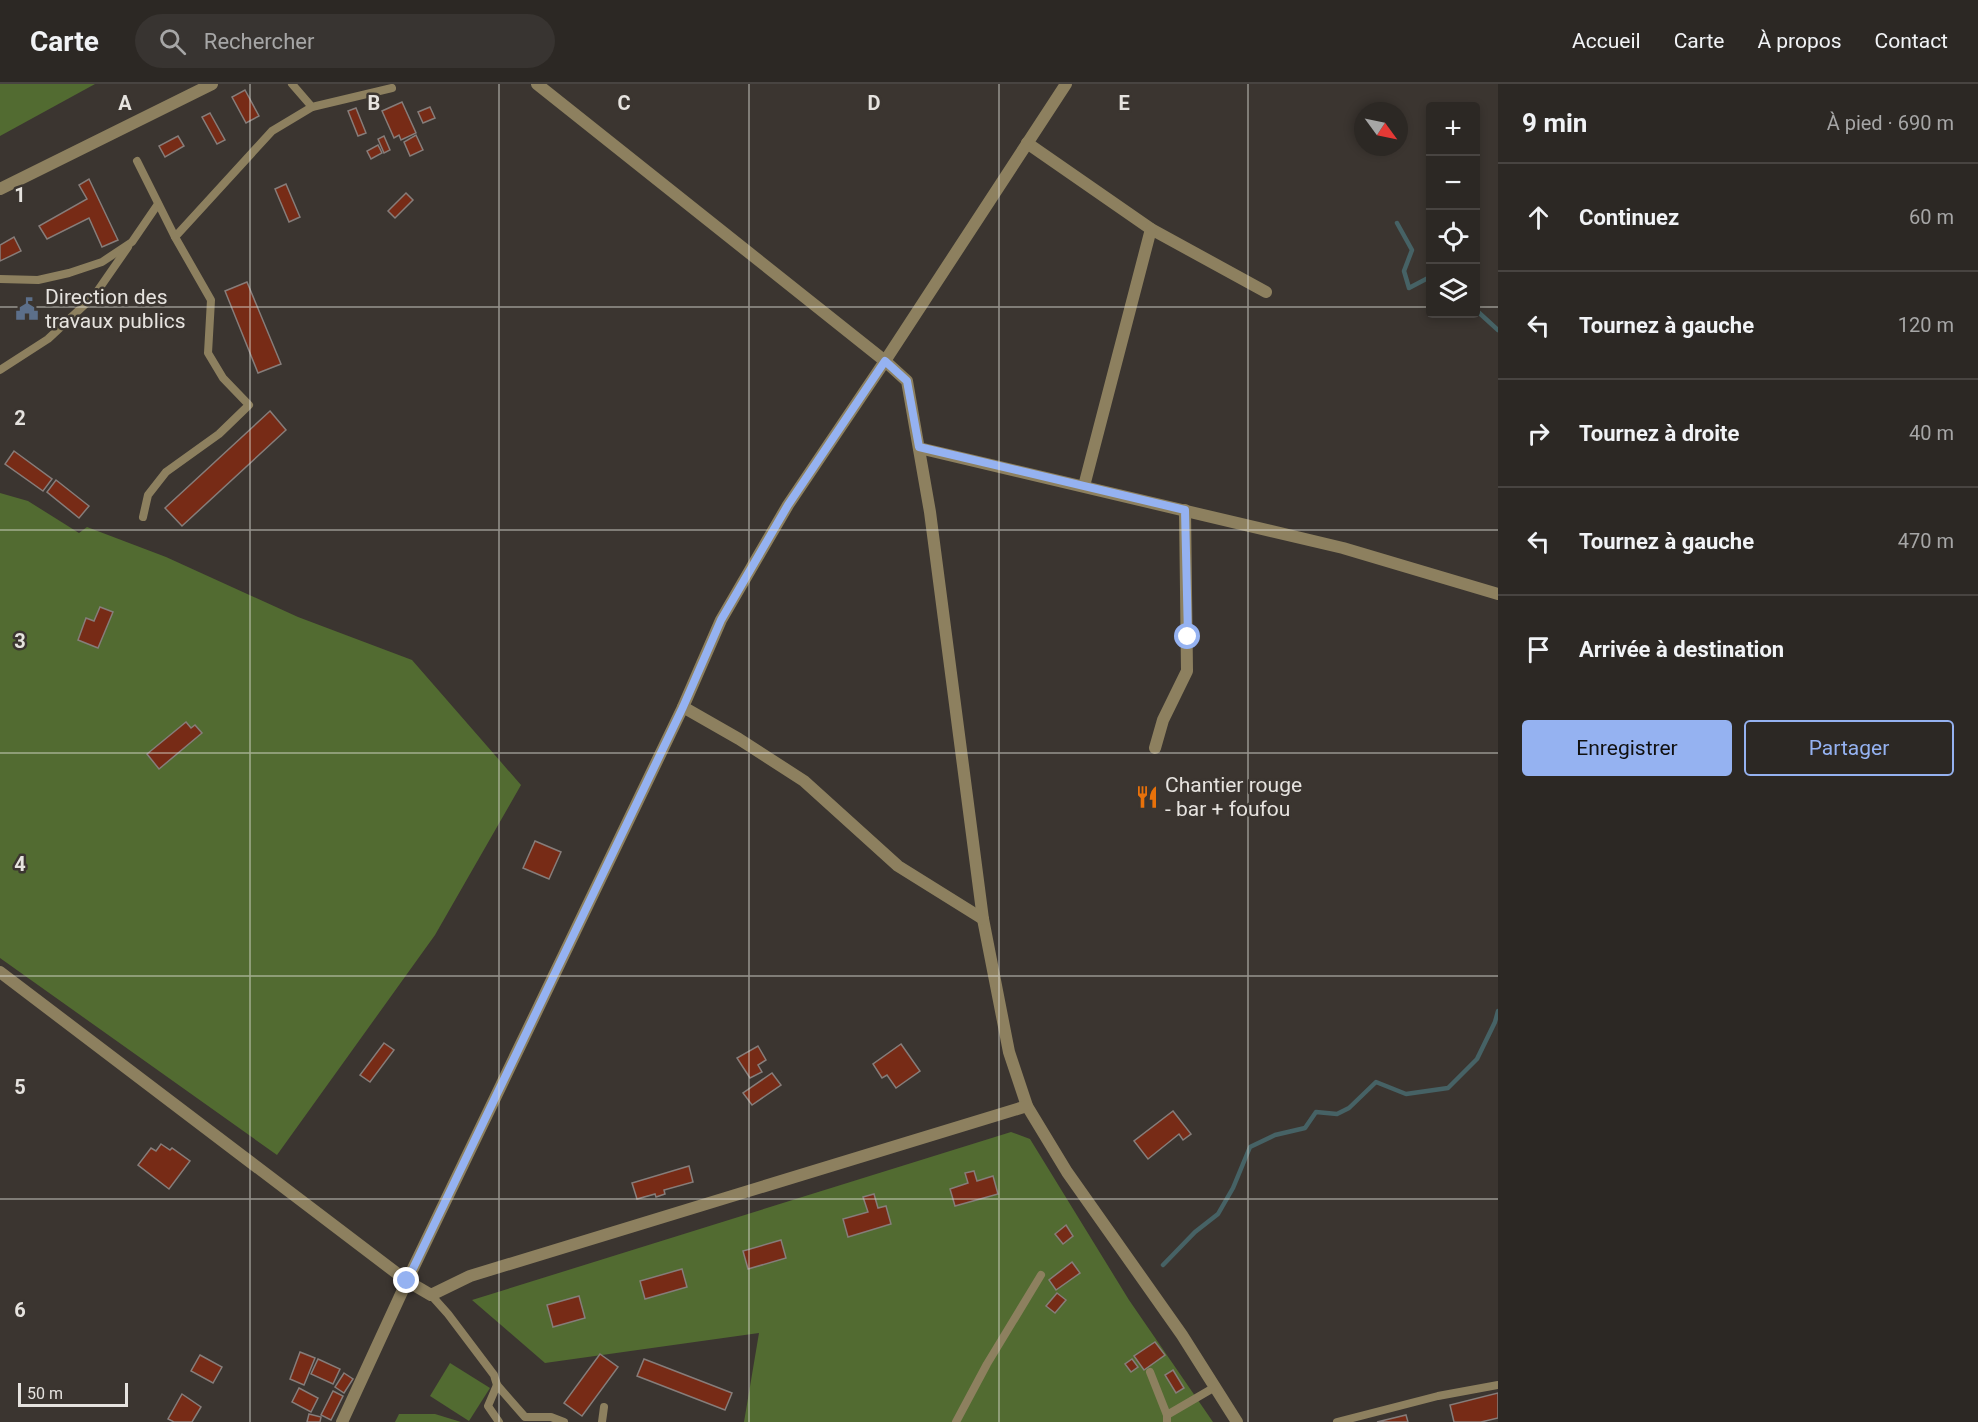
<!DOCTYPE html>
<html lang="fr">
<meta charset="utf-8">
<style>
:root{--surface:#2c2824;--page:#383431;--text:#f1f3f6;--muted:#a6a6a6;--line:#484441;--accent:#95b2f1}
body{margin:0;font-family:Roboto,sans-serif;background:var(--page);color:var(--text)}
.controls{position:absolute;right:18px;top:18px;display:grid;overflow:hidden;border-radius:6px;box-shadow:0 3px 9px #0003}
.controls button{width:54px;height:54px;display:grid;place-items:center;padding:0;border:0;border-bottom:2px solid var(--line);background:var(--surface);color:var(--text);font:30px sans-serif}
.compass{position:absolute;left:1354px;top:18px;width:54px;height:54px;border-radius:50%;background:var(--surface);box-shadow:0 3px 9px #0003;rotate:123deg}
.scale{position:absolute;left:18px;bottom:15px;width:110px;box-sizing:border-box;padding-left:6px;border:3px solid #e6e3df;border-top:0;font-size:16px;line-height:21px;white-space:nowrap;color:#e6e3df;-webkit-text-stroke:4px #3b3530;paint-order:stroke}
.stop{position:absolute;width:18px;height:18px;margin:-14px;border:4px solid #95b2f1;border-radius:50%;background:#fff}
.stop.end{background:#95b2f1;border-color:#fff;box-shadow:0 2px 6px #0008}
.list{margin:0;padding:0;list-style:none}
h2{display:flex;justify-content:space-between;align-items:center;height:78px;margin:0;padding:0 24px;font-size:26px}
h2 small{font-size:20px;font-weight:400;color:var(--muted)}
.list li{display:grid;grid-template-columns:39px 1fr auto;gap:18px;align-items:center;box-sizing:border-box;height:108px;padding:0 24px;border-top:2px solid var(--line)}
.list b{display:block;font-size:22px;white-space:nowrap}
.list em{font-size:20px;font-style:normal;color:var(--muted)}
.actions{display:flex;gap:12px;padding:18px 24px}
.actions a{flex:1;padding:14px 0;border:2px solid var(--accent);border-radius:6px;text-align:center;font-size:21px;color:var(--accent)}
.actions .main{background:var(--accent);color:#111}
.icon{flex:none;width:33px;height:33px;fill:none;stroke:currentColor;stroke-width:2;stroke-linecap:round;stroke-linejoin:round}
.map{position:relative;flex:none;width:1498px;height:1338px;overflow:hidden}
header{display:flex;align-items:center;gap:36px;box-sizing:border-box;height:84px;padding:0 30px;background:var(--surface);border-bottom:2px solid var(--line)}
header strong{font-size:28px}
nav{display:flex;gap:33px;margin-inline-start:auto;font-size:21px}
.search{width:420px;height:54px;background:var(--page);display:flex;align-items:center;gap:15px;box-sizing:border-box;padding:0 21px;border-radius:33px;color:var(--muted);font-size:22px}
main{display:flex}
aside{flex:1;background:var(--surface)}
.map>svg:first-child{display:block}
.green{fill:#526b31}
.lines{fill:none;stroke-linecap:round;stroke-linejoin:round}
.stream{stroke:#466265;stroke-width:4.5}
.building{fill:#772b16;stroke:#867d7a;stroke-width:1.5}
.lane{stroke:#8d805f;stroke-width:8}
.street{stroke:#8d805f;stroke-width:12}
.route{stroke:#95b2f1;stroke-width:8}
.grid{fill:none;stroke:#e6e3df;stroke-width:1.5;stroke-opacity:0.55}
.labels{text-anchor:middle;dominant-baseline:central;stroke-width:5;stroke-linejoin:round;paint-order:stroke}
.poi-label{font-size:21px;fill:#e6e3df;stroke:#3b3530;text-anchor:start}
.grid-label{font-size:20px;text-anchor:middle;font-weight:bold;fill:#e6e3df;stroke:#3b3530;stroke-width:5;stroke-linejoin:round;paint-order:stroke}
</style>
<header>
<strong>Carte</strong>
<div class="search"><svg class="icon" aria-label="search" viewBox="0 0 24 24"><circle cx="10" cy="10" r="6"/><path d="M15 15l6 6"/></svg>Rechercher</div>
<nav><a>Accueil</a><a>Carte</a><a>À propos</a><a>Contact</a></nav>
</header>
<main>
<div class="map">
<svg width="1498" height="1338" viewBox="0 0 1498 1338">
<rect width="100%" height="100%" fill="#3b3530"/>
<g class="green">
<polygon points="0,0 95,0 0,52"/>
<polygon points="0,409 28,417 79,449 87,443 166,473 298,533 412,576 521,701 435,851 277,1071 0,874"/>
<polygon points="1011,1048 1030,1055 1129,1216 1213,1338 744,1338 759,1249 545,1279 472,1216"/>
<polygon points="450,1279 490,1304 469,1337 430,1312"/>
<polygon points="399,1330 435,1330 461,1338 395,1338"/>
</g>
<g class="lines">
<g class="stream">
<polyline points="1397,139 1412,166 1404,187 1409,204 1428,194 1430,196"/>
<polyline points="1476,226 1498,246"/>
<polyline points="1163,1181 1195,1148 1218,1130 1233,1104 1250,1063 1275,1051 1305,1044 1316,1028 1337,1030 1349,1024 1376,998 1406,1010 1448,1004 1477,975 1495,938 1498,927"/>
</g>
</g>
<g class="building">
<polygon points="245,6 259,32 246,39 232,13"/>
<polygon points="402,18 416,49 401,56 399,51 394,54 382,27"/>
<polygon points="430,23 435,34 423,39 418,28"/>
<polygon points="356,24 366,49 358,52 348,27"/>
<polygon points="210,29 225,56 217,60 202,33"/>
<polygon points="416,51 423,66 410,72 404,58"/>
<polygon points="178,52 184,62 165,73 159,62"/>
<polygon points="384,52 390,66 384,69 378,55"/>
<polygon points="378,61 382,69 371,75 367,67"/>
<polygon points="89,95 118,156 102,163 89,134 47,155 39,142 87,115 79,101"/>
<polygon points="286,100 300,133 289,138 275,105"/>
<polygon points="406,109 413,116 395,134 388,127"/>
<polygon points="14,153 21,167 0,177 0,161"/>
<polygon points="247,198 281,280 258,289 225,207"/>
<polygon points="270,327 286,346 182,442 165,424"/>
<polygon points="14,367 52,395 43,407 5,380"/>
<polygon points="56,396 89,422 79,434 47,408"/>
<polygon points="100,523 113,528 98,564 78,556 86,534 94,537"/>
<polygon points="186,638 191,644 195,641 202,649 159,685 147,670"/>
<polygon points="535,757 561,768 549,795 523,784"/>
<polygon points="384,959 394,966 370,998 360,991"/>
<polygon points="901,960 920,987 896,1004 887,991 882,994 873,980"/>
<polygon points="758,962 766,976 758,981 762,988 750,994 737,974"/>
<polygon points="772,989 781,1001 752,1021 743,1009"/>
<polygon points="1173,1027 1191,1050 1183,1056 1179,1050 1148,1075 1134,1057"/>
<polygon points="161,1060 170,1066 172,1064 190,1077 169,1105 138,1081 151,1064 156,1067"/>
<polygon points="689,1082 693,1098 664,1106 665,1110 656,1113 655,1110 637,1115 632,1099"/>
<polygon points="974,1087 977,1097 993,1092 998,1110 955,1122 950,1105 968,1099 965,1089"/>
<polygon points="874,1110 878,1124 886,1122 891,1140 848,1153 843,1135 868,1128 863,1113"/>
<polygon points="1066,1141 1073,1152 1063,1160 1055,1150"/>
<polygon points="781,1156 786,1174 748,1185 743,1167"/>
<polygon points="1072,1178 1080,1189 1056,1206 1049,1196"/>
<polygon points="682,1185 687,1203 645,1215 640,1197"/>
<polygon points="1057,1209 1066,1216 1055,1229 1046,1222"/>
<polygon points="579,1212 585,1234 553,1243 547,1221"/>
<polygon points="1155,1258 1165,1271 1144,1286 1134,1272"/>
<polygon points="300,1268 315,1274 304,1301 290,1295"/>
<polygon points="600,1270 618,1283 582,1332 564,1319"/>
<polygon points="200,1271 222,1283 213,1299 191,1287"/>
<polygon points="318,1275 340,1285 333,1300 311,1290"/>
<polygon points="644,1275 732,1309 725,1326 637,1292"/>
<polygon points="1132,1275 1138,1283 1131,1288 1125,1280"/>
<polygon points="1173,1286 1184,1304 1176,1309 1165,1291"/>
<polygon points="344,1289 353,1295 344,1309 335,1303"/>
<polygon points="299,1304 318,1314 311,1328 292,1318"/>
<polygon points="333,1307 343,1312 331,1336 321,1331"/>
<polygon points="1498,1309 1498,1334 1481,1338 1454,1338 1450,1321"/>
<polygon points="182,1310 201,1323 192,1338 174,1338 168,1335"/>
<polygon points="309,1330 321,1333 320,1338 307,1338"/>
<polygon points="1406,1331 1408,1338 1377,1338"/>
</g>
<g class="lines">
<g class="lane">
<polyline points="292,0 312,23 392,4"/>
<polyline points="137,77 175,153 272,47 312,23"/>
<polyline points="0,195 38,196 69,189 102,178 132,158 158,120"/>
<polyline points="0,286 48,255 94,212 128,163"/>
<polyline points="143,433 148,411 166,388 219,350 249,321 223,294 208,269 211,216 175,153"/>
<polyline points="431,1211 448,1230 494,1291 497,1301 488,1322 499,1338"/>
<polyline points="1150,1288 1167,1331 1167,1338"/>
<polyline points="497,1301 525,1333 551,1333 564,1338"/>
<polyline points="1167,1331 1215,1303"/>
<polyline points="602,1338 604,1323"/>
<polyline points="956,1338 987,1280 1041,1191"/>
<polyline points="1337,1338 1438,1312 1498,1301"/>
</g>
<g class="street">
<polyline points="537,0 885,277 907,297 930,428 983,835 1009,968 1027,1022 1067,1088 1182,1251 1237,1338"/>
<polyline points="1027,59 1151,145 1266,208"/>
<polyline points="0,105 212,0"/>
<polyline points="919,364 1343,464 1498,510"/>
<polyline points="1084,402 1151,145"/>
<polyline points="683,623 739,655 804,697 898,782 983,835"/>
<polyline points="1155,664 1163,636 1187,587 1185,426"/>
<polyline points="0,888 407,1197 431,1211 470,1192 1027,1022"/>
<polyline points="342,1338 407,1197 683,623 721,536 788,421 885,277 1066,0"/>
</g>
</g>
<g class="lines">
<polyline class="route" points="407,1197 683,623 721,536 788,421 885,277 907,297 919,363 1185,426 1188,553"/>
</g>
<path class="grid" d="M 250,0 L 250,1338M 499,0 L 499,1338M 749,0 L 749,1338M 999,0 L 999,1338M 1248,0 L 1248,1338M 0,223 L 1430,223M 1476,223 L 1498,223M 0,446 L 1498,446M 0,669 L 1498,669M 0,892 L 1498,892M 0,1115 L 1498,1115"/>
<defs>
<g id="civic-bare" transform="scale(1.8)"><path d="M-.6-6.5H3V-4.5H.6V-3L4-1V1h2V6H-6V1h2V-1L-.6-3ZM-1.2 2.5V6h2.4V2.5Z" fill="#5c6f8a" stroke="#3b3530" stroke-width="2.5" paint-order="stroke"/></g>
<g id="restaurant-bare" transform="scale(1.8)"><path d="M-5-6h1v4h1v-4h1v4h1v-4h1v5L-1.5 .5V6h-2V.5L-5-1ZM5-6V6H3V1.5H1.5Q1.5-4 5-6Z" fill="#e8710a" stroke="#3b3530" stroke-width="2.5" paint-order="stroke"/></g>
</defs>
<g fill-rule="evenodd">
<use href="#civic-bare" x="27" y="225"/>
<use href="#restaurant-bare" x="1147" y="713"/>
</g>
<g class="labels">
<g class="poi-label">
<text x="45" y="213">Direction des<tspan x="45" dy="24">travaux publics</tspan></text>
<text x="1165" y="701">Chantier rouge<tspan x="1165" dy="24">- bar + foufou</tspan></text>
</g>
</g>
<g class="grid-label">
<text x="125" y="26">A</text>
<text x="374" y="26">B</text>
<text x="624" y="26">C</text>
<text x="874" y="26">D</text>
<text x="1124" y="26">E</text>
<text x="20" y="118">1</text>
<text x="20" y="341">2</text>
<text x="20" y="564">3</text>
<text x="20" y="787">4</text>
<text x="20" y="1010">5</text>
<text x="20" y="1233">6</text>
</g>
</svg>
<div class="controls">
<button>+</button>
<button>−</button>
<button><svg class="icon" aria-label="locate" viewBox="0 0 24 24"><circle cx="12" cy="12" r="6"/><path d="M12 2v4M12 18v4M2 12h4M18 12h4"/></svg></button>
<button><svg class="icon" aria-label="layers" viewBox="0 0 24 24"><path d="M12 4l9 5-9 5-9-5zM3 14l9 5 9-5"/></svg></button>
</div>
<svg class="compass" viewBox="-18 -18 36 36"><path d="M0-13l5 13h-10z" fill="#e53935"/><path d="M0 13l5-13h-10z" fill="#a6a6a6"/></svg>
<div class="scale">50 m</div>
<div class="stop" style="left:1188px;top:553px"></div>
<div class="stop end" style="left:407px;top:1197px"></div>
</div>
<aside>
<h2>9 min<small>À pied · 690 m</small></h2>
<ul class="list">
<li><svg class="icon" aria-label="ahead" viewBox="0 0 24 24"><path d="M12 20V5M6 11l6-6 6 6"/></svg><div><b>Continuez</b></div><em>60 m</em></li>
<li><svg class="icon" aria-label="left" viewBox="0 0 24 24"><path d="M17 20v-9H6M10 6l-5 5 5 5"/></svg><div><b>Tournez à gauche</b></div><em>120 m</em></li>
<li><svg class="icon" aria-label="right" viewBox="0 0 24 24"><path d="M7 20v-9h11M14 6l5 5-5 5"/></svg><div><b>Tournez à droite</b></div><em>40 m</em></li>
<li><svg class="icon" aria-label="left" viewBox="0 0 24 24"><path d="M17 20v-9H6M10 6l-5 5 5 5"/></svg><div><b>Tournez à gauche</b></div><em>470 m</em></li>
<li><svg class="icon" aria-label="arrive" viewBox="0 0 24 24"><path d="M6 21V4h12l-3 4 3 4H6"/></svg><div><b>Arrivée à destination</b></div></li>
</ul>
<div class="actions"><a class="main">Enregistrer</a><a>Partager</a></div>
</aside>
</main>
